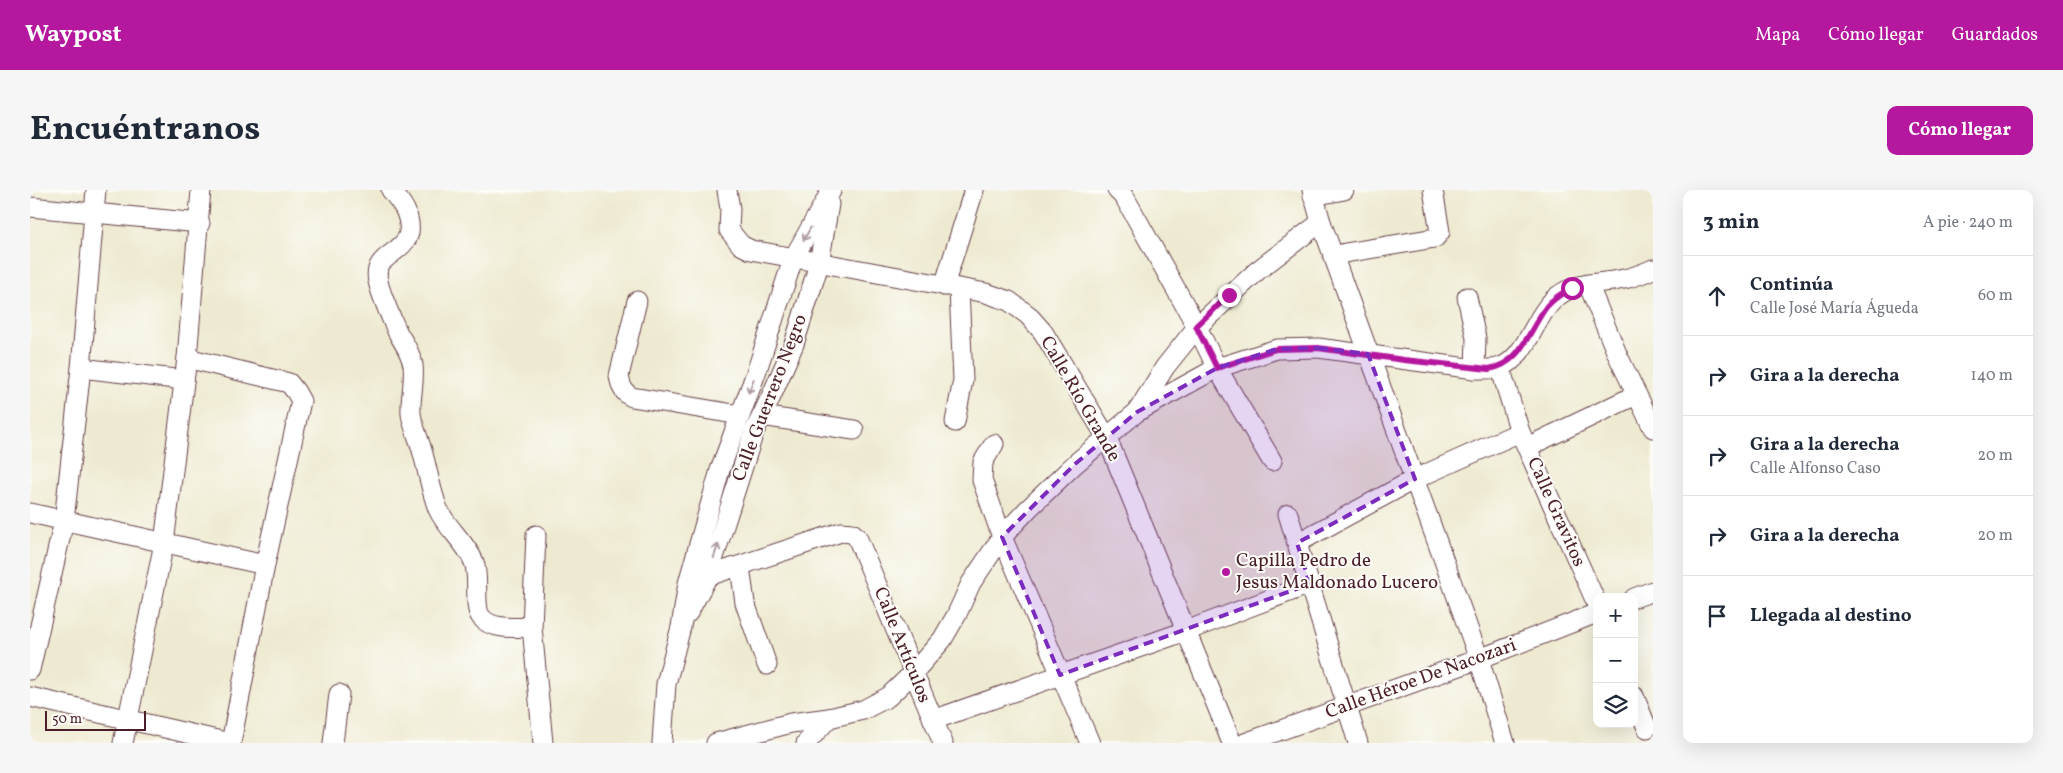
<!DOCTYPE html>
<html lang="es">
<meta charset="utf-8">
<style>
:root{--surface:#fff;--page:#f6f6f7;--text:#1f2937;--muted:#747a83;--line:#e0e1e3;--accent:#b5179e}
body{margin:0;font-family:Vollkorn,serif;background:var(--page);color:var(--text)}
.controls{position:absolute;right:15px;bottom:15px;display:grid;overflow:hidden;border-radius:10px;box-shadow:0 5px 20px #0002}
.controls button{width:45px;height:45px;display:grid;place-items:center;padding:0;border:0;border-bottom:1px solid var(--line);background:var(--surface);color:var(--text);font:25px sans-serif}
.scale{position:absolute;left:15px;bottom:12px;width:101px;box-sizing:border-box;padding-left:5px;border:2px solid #4a1f2b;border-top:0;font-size:14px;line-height:18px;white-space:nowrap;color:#4a1f2b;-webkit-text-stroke:4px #fdfcf7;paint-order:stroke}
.stop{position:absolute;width:15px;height:15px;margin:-11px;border:4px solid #b5179e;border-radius:50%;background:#fff}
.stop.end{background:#b5179e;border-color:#fff;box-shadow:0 1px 5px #0008}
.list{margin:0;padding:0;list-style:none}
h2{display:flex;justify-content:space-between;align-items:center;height:65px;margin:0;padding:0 20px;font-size:21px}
h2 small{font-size:16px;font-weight:400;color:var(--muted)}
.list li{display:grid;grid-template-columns:32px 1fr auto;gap:15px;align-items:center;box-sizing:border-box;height:80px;padding:0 20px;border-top:1px solid var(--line)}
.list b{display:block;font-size:19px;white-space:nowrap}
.list p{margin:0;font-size:16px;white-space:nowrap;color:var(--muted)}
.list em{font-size:16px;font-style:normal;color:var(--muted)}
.icon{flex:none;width:28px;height:28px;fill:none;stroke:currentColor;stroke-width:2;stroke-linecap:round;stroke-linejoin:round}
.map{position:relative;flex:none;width:1623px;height:553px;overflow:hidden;border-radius:10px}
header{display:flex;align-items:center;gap:30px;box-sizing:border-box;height:70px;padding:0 25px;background:var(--accent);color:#fff}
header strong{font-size:24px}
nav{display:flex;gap:28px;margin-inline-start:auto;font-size:18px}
.intro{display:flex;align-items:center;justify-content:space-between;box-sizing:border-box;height:120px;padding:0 30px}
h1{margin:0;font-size:35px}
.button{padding:12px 22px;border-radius:10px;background:var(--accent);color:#fff;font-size:18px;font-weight:700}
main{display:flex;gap:30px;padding:0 30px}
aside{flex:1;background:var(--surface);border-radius:10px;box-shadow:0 5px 20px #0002}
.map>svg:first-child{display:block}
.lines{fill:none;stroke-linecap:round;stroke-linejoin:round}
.minor-casing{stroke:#633d44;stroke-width:21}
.minor{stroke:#fff;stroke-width:19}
.oneway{stroke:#ae9aa0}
.route{stroke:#b5179e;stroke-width:6}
.marked{fill:#7b2cbf;fill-opacity:0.2;stroke:#7b2cbf;stroke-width:4;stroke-dasharray:10 6;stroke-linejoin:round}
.poi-dot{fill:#b5179e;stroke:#fdfcf7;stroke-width:2}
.labels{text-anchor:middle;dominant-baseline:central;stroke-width:4;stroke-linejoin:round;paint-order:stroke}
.street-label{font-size:19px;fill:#4a1f2b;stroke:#fdfcf7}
.poi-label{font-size:19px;fill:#4a1f2b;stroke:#fdfcf7;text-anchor:start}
</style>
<header>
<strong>Waypost</strong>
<nav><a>Mapa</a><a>Cómo llegar</a><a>Guardados</a></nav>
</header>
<div class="intro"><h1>Encuéntranos</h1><a class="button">Cómo llegar</a></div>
<main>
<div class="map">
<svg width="1623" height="553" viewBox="0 0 1623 553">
<rect width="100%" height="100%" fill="#fdfcf7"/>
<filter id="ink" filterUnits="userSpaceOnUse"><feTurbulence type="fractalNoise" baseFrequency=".02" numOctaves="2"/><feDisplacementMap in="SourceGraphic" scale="10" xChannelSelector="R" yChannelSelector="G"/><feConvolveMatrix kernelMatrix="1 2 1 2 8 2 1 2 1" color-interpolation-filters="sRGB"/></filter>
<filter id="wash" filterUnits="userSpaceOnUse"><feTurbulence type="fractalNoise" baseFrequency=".0096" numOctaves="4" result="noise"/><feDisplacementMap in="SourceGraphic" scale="20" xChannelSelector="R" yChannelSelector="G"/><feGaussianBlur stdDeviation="1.12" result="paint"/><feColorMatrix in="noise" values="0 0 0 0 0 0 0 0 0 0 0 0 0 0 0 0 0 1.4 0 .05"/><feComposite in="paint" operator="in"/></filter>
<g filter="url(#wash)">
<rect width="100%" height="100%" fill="#eeead1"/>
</g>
<g filter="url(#ink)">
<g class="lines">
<g class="minor-casing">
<g id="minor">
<path d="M 361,0 C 366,7 373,14 376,22 C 393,66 340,58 348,91 C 351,106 361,127 367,141 C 373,153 380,160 383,175 C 385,191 380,208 381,224 C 383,237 390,251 393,264 C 398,282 401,301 408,319 C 417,339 436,352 444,372 C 450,388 443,417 451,427 C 462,441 487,437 502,437"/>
<polyline points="697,0 700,19 699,40 711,55 721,60 956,103 979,111 998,125 1013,142 1077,248 1202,553"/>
<polyline points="1087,0 1095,8 1167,137 1187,178 1242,271"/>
<polyline points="1282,0 1291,32 1413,368 1449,469 1475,553"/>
<polyline points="1283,6 1314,0"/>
<polyline points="0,17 170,33"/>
<polyline points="1303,67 1315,63 1405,48 1410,42 1403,0"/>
<polyline points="1558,94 1588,166 1623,238"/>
<polyline points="914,96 944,0"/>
<polyline points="1437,107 1446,148 1445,179"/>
<path d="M 607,111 L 589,186 C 591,196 593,203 602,207 L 710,225"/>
<polyline points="157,168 259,193 266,202 271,211 235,375 201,553"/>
<polyline points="1470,177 1490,242 1567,414"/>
<polyline points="51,178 154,190"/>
<polyline points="1109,219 1135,177 1167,137 1227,81 1291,32"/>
<polyline points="732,226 824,240"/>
<polyline points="925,232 933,190 929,99"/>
<polyline points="964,254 953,272 952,290 972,347 1060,553"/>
<polyline points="1497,257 1606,205"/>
<polyline points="0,323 235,375"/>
<polyline points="1258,324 1328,553"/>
<polyline points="506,345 502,437 513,553"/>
<polyline points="1267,353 1385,289 1490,242"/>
<polyline points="710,377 715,413 737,475"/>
<polyline points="678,386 811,342 822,343 827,347 913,553"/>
<polyline points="1604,408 1623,401"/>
<polyline points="658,423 678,386 724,242 740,209 764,154 789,74 799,14"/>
<polyline points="0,480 34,331 51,178 66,0"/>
<polyline points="1604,506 1617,538"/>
<polyline points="0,507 200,553"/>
<polyline points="903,530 1156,441 1280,394"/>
<polyline points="93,553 134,353 157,168 171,0"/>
<polyline points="303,553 309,504"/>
<polyline points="632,553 636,494 651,437 658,393 690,280 726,183 763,69 801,1"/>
<polyline points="686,553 761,533 799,528"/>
<path d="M 776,553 L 799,528 L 833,520 L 858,507 L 883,483 L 912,450 L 926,426 L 941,393 L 972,347 L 998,319 L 1045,274 L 1107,222 L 1187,178 L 1247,159 L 1288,158 L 1445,179 C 1454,179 1463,180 1471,177 C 1498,166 1505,123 1528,106 C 1547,91 1572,94 1594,89 C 1604,87 1614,83 1623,79"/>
<polyline points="1215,553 1449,469 1567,423"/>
</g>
</g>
<use href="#minor" class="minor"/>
</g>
<defs><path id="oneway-shaft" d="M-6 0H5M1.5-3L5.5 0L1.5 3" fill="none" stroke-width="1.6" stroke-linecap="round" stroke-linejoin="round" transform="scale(1.25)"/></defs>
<g class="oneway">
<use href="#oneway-shaft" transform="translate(777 44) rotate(119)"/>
<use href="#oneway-shaft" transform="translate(721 196) rotate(111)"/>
<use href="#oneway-shaft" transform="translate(686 361) rotate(-72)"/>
</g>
</g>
<g class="lines" filter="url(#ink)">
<path class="route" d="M 1199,105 L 1166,136 L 1187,178 L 1246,159 L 1288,158 L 1374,170 L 1459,179 C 1492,174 1499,139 1517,116 C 1524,108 1532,103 1542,98"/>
</g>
<path class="marked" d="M 1288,158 L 1338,164 L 1385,289 L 1267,353 L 1280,394 L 1030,485 L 972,347 L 1045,274 L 1107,222 L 1187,178 L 1247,159 Z"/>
<circle class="poi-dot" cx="1196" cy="382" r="5"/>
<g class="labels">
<g class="street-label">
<text transform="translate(740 208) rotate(-69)">Calle Guerrero Negro</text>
<text transform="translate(1050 209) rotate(60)">Calle Río Grande</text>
<text transform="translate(1526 322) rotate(66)">Calle Gravitos</text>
<text transform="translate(872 455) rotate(68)">Calle Artículos</text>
<text transform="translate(1391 489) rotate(-20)">Calle Héroe De Nacozari</text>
</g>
<g class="poi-label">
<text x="1206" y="371">Capilla Pedro de<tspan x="1206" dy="22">Jesus Maldonado Lucero</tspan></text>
</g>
</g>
</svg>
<div class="controls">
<button>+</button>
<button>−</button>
<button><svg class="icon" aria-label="layers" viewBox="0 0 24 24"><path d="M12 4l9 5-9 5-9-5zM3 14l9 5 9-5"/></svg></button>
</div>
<div class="scale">50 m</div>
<div class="stop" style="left:1542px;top:98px"></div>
<div class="stop end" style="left:1199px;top:105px"></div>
</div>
<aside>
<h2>3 min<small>A pie · 240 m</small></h2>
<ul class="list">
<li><svg class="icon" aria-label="ahead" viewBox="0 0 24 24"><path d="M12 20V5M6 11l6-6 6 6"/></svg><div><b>Continúa</b><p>Calle José María Águeda</p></div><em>60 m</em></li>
<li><svg class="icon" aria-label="right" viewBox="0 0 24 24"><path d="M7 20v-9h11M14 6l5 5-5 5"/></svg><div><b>Gira a la derecha</b></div><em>140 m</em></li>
<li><svg class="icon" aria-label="right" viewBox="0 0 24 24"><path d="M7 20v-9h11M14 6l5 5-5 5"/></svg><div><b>Gira a la derecha</b><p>Calle Alfonso Caso</p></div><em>20 m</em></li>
<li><svg class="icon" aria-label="right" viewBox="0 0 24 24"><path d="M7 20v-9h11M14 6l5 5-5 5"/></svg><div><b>Gira a la derecha</b></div><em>20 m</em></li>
<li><svg class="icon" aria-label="arrive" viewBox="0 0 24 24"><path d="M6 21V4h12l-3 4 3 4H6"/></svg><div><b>Llegada al destino</b></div></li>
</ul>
</aside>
</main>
